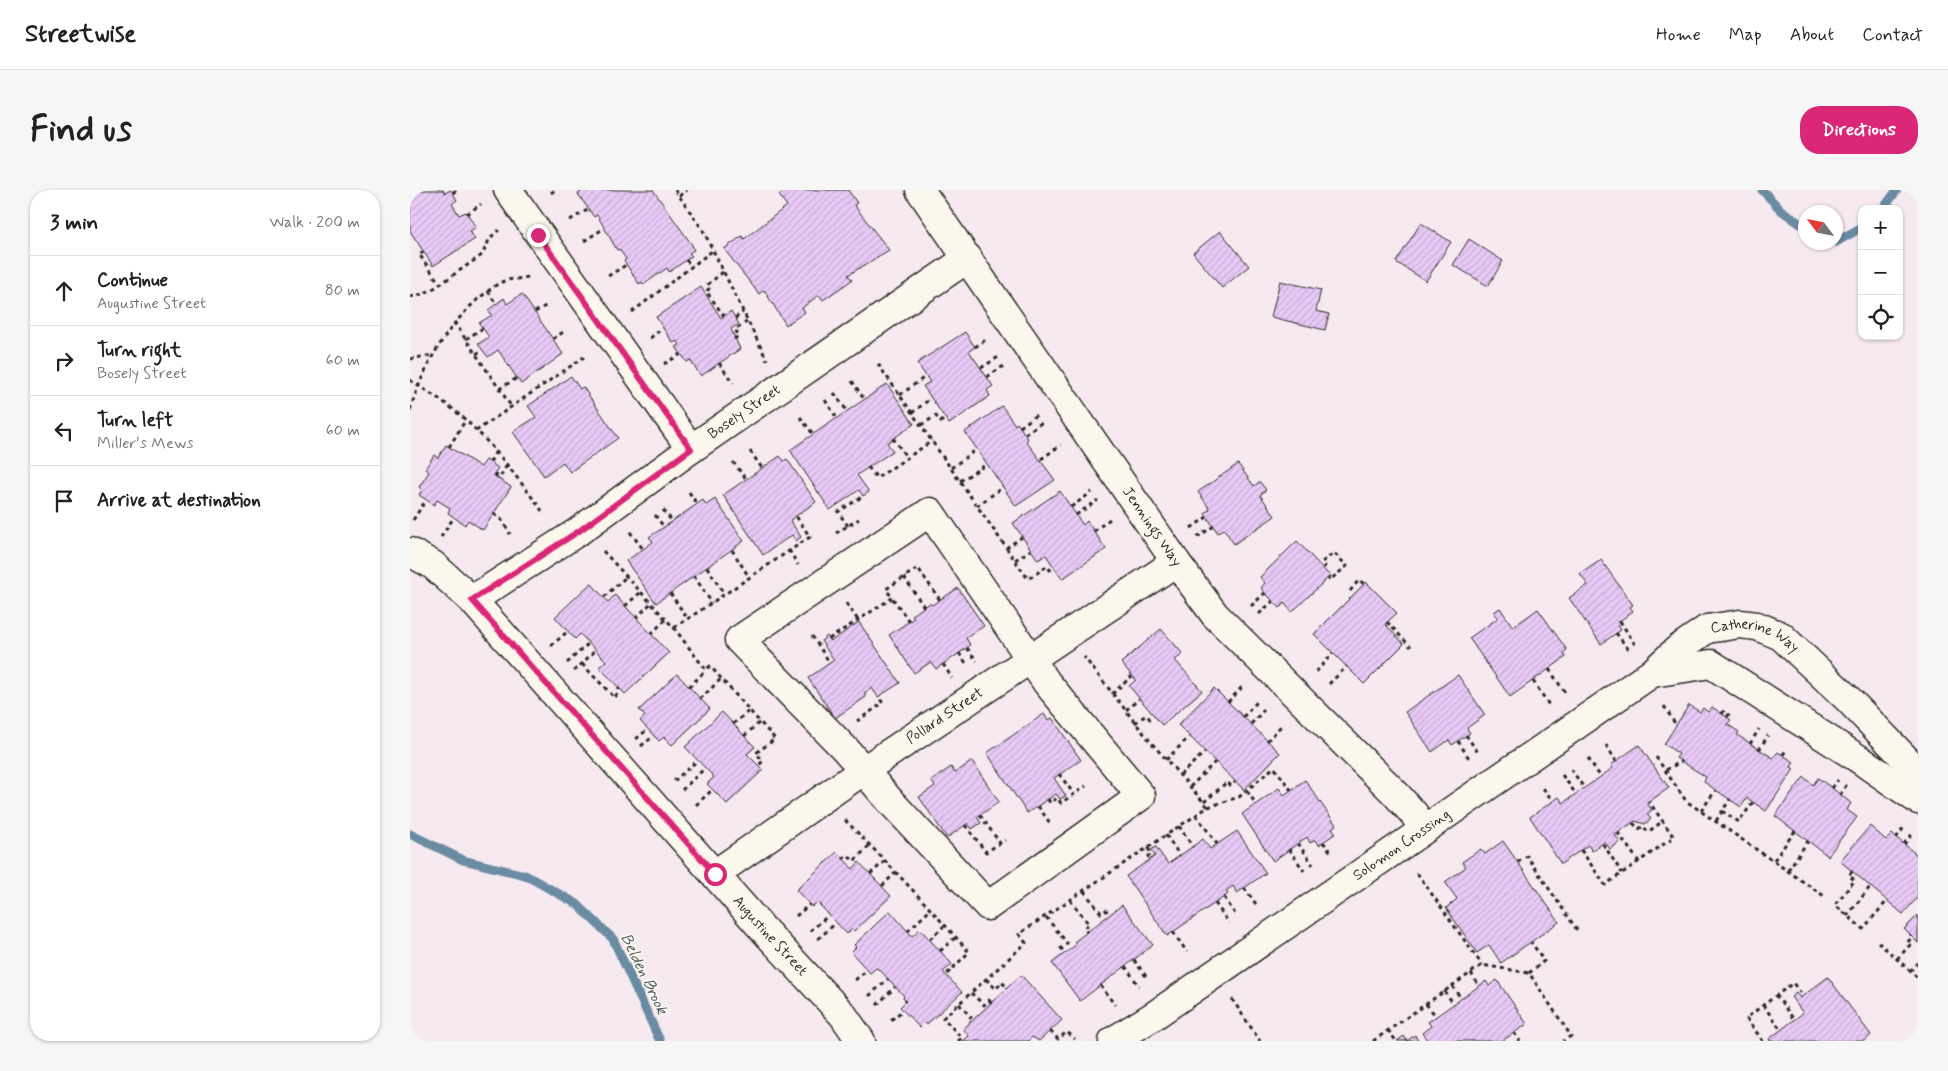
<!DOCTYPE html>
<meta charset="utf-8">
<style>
:root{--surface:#fff;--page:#f6f6f6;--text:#202124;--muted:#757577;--line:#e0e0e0;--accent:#db2777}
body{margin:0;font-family:Mynerve,sans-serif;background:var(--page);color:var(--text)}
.controls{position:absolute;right:15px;top:15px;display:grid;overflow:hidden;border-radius:10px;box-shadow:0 1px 4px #0004}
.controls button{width:45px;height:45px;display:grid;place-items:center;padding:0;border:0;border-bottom:1px solid var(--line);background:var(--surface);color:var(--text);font:25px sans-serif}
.compass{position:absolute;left:1388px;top:15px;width:45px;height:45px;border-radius:50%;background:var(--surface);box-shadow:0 1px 4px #0004;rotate:302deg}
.stop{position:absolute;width:15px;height:15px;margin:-11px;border:4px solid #db2777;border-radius:50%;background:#fff}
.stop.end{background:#db2777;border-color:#fff;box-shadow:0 1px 5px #0008}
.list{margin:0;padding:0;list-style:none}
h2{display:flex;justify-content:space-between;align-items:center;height:65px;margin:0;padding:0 20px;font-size:21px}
h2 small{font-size:16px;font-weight:400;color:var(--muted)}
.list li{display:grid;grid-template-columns:32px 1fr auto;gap:15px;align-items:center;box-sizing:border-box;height:70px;padding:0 20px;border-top:1px solid var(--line)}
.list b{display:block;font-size:19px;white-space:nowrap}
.list p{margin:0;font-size:16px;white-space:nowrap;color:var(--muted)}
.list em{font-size:16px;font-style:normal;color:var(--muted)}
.icon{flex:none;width:28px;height:28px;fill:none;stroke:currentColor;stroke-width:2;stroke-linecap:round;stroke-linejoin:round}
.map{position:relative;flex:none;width:1508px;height:851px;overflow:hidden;border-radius:20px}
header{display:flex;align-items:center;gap:30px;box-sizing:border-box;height:70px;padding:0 25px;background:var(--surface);border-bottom:1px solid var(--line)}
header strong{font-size:24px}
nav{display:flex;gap:28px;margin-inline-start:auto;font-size:18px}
.intro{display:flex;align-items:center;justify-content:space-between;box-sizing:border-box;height:120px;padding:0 30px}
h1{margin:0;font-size:35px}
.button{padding:12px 22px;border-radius:20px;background:var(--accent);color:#fff;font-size:18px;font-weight:700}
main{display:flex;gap:30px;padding:0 30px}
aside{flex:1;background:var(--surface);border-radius:20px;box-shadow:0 1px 4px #0004}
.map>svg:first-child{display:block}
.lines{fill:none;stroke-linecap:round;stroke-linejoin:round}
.stream{stroke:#6a8ca3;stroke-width:9}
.building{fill:url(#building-hatch);stroke:#2b2b2b}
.minor-casing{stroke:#2b2b2b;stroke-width:31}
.path{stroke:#2b2b2b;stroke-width:3;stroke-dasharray:4 4;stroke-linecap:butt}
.minor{stroke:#fbf7ec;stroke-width:28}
.route{stroke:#db2777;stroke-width:6}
.labels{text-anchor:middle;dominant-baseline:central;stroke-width:4;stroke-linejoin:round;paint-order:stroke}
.street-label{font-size:15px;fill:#2b2b2b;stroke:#fbf7ec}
.water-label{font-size:16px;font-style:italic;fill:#4a5b67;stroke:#fbf7ec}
</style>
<header>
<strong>Streetwise</strong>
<nav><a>Home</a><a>Map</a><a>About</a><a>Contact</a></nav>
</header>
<div class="intro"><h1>Find us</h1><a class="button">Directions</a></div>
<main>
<aside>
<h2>3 min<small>Walk · 200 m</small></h2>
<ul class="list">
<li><svg class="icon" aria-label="ahead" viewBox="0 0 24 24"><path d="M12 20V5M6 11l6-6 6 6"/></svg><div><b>Continue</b><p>Augustine Street</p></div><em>80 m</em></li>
<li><svg class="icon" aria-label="right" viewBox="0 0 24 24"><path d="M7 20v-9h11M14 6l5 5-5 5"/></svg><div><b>Turn right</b><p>Bosely Street</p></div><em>60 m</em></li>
<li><svg class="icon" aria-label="left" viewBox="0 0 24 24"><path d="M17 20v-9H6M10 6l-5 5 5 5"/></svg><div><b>Turn left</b><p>Miller's Mews</p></div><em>60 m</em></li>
<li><svg class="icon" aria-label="arrive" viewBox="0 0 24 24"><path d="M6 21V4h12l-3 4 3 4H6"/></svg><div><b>Arrive at destination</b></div></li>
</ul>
</aside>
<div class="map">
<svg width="1508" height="851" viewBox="0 0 1508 851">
<defs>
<pattern id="building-hatch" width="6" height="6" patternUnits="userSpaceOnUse" patternTransform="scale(1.25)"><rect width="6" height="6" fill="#e9c9f6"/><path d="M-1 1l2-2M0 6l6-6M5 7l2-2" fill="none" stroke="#c8add3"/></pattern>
</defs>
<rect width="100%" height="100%" fill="#f6e9ef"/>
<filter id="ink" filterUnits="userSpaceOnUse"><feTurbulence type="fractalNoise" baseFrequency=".02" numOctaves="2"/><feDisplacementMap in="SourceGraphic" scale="10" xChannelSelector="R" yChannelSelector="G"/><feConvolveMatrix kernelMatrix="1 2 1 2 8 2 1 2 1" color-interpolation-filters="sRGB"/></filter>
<g filter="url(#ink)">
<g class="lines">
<g class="stream">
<polyline points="1352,0 1371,20 1396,38"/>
<polyline points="1473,19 1487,0"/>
<polyline points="1426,52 1452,37"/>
<polyline points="0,644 53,670 115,685 167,714 203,749 250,851"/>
</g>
</g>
<g class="building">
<polygon points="0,0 33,0 35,3 41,0 47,10 42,14 49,25 56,22 66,37 60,41 65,49 23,76 0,41"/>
<polygon points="170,0 243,0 282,55 284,60 279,63 282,66 259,82 257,78 233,95 232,92 229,94 214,71 216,69 209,59 207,60 187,25 184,27 168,4 171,2"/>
<polygon points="376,0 438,0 447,13 444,15 479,60 438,85 442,90 413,110 409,105 392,118 395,122 376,135 354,100 349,104 314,59 332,46 334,49 377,16 369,5"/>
<polygon points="1011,33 1041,52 1016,91 986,72"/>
<polygon points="810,41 839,76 812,98 783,63"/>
<polygon points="1059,49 1093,71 1078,96 1043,75"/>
<polygon points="870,91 911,100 906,121 919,124 915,140 861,127"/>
<polygon points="291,97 311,128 321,121 329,134 321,139 330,159 291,186 280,170 277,172 266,157 270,155 267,151 263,153 246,127"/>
<polygon points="112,104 153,164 111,194 88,160 78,167 68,154 79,147 69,133 82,125 78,120 94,108 97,114"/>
<polygon points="555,142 565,157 559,161 583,196 577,200 580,206 539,234 513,196 520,192 507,173"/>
<polygon points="161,186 170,199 173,197 208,248 160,282 153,272 134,286 103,242 126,227 118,216"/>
<polygon points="477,194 504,234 477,253 483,261 447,285 459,302 453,306 449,300 420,320 380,260"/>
<polygon points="592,216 605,235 607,233 610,237 618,249 616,251 645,290 606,316 555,242"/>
<polygon points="36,255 71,277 76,270 80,272 88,278 83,285 101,297 73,340 58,330 55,335 38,323 40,318 27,310 24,315 9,305 12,300 9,297 19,282 15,279 24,265 28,268"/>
<polygon points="370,266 374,271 377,269 406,312 380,330 391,347 386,351 382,345 353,365 313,305"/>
<polygon points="828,274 844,296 850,292 856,300 850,305 865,326 824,354 814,339 808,343 797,327 795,323 800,319 788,302"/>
<polygon points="650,301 673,335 677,331 696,359 652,389 636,365 628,370 603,333"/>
<polygon points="305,309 334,351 246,413 216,371 243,352 239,347 254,337 293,310 296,315"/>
<polygon points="887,351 920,386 882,422 874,413 870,418 855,403 851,398 855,393 850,387"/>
<polygon points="1191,370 1223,415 1220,417 1223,421 1207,433 1211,440 1191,454 1159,408 1178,395 1170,384"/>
<polygon points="956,392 987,423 975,434 994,454 954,494 904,444"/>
<polygon points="181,393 198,412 205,405 259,463 215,504 189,477 196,471 170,444 165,449 145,427"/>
<polygon points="548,398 574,436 556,448 560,455 557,458 526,479 521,472 504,483 479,445 504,428 502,425 520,413 522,415"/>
<polygon points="1090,418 1103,437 1128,419 1157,460 1153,463 1156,467 1100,507 1059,448 1088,428 1084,422"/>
<polygon points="449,432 490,493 468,507 462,498 454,503 456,507 425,528 398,488 424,470 411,451 417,446 421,451"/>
<polygon points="751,439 773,464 765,470 792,501 752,535 719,496 726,490 711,473"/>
<polygon points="267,484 300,519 262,555 254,547 249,551 230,531 235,526 229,520"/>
<polygon points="1048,485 1075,525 1057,538 1060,543 1042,555 1039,550 1022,562 995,522"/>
<polygon points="804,498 870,563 834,600 768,535"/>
<polygon points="1279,515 1290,522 1293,518 1298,522 1302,517 1321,530 1317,534 1329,542 1327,545 1363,568 1368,562 1384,572 1381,577 1384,579 1356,621 1337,608 1331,617 1294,592 1296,587 1266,568 1269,564 1254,554"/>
<polygon points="312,522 345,557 337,564 353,580 317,614 297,594 304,587 275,557"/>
<polygon points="634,524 638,530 642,528 671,570 644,588 656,606 650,609 646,604 617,623 577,563"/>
<polygon points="1229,555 1259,598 1237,613 1242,620 1237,624 1241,629 1235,634 1225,631 1205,645 1210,652 1200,659 1195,652 1182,661 1178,655 1151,674 1120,627 1149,607 1153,613 1203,578 1201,575"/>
<polygon points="562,571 589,612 567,627 571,633 562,639 558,633 537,648 509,607 525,596 521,591 541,577 545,583"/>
<polygon points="1394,587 1403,595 1408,588 1422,598 1441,613 1437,620 1447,627 1418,666 1365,626"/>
<polygon points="895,590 926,635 922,638 926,643 909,655 905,650 900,653 897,647 863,671 832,624 869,598 874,605"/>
<polygon points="1460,636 1476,650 1482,644 1508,666 1508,707 1493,724 1430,671"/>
<polygon points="827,641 856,683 827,703 823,696 816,701 818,704 814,707 757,746 716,686 745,666 741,660 746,657 758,674 793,649 800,659"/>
<polygon points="1093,651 1149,732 1091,773 1079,755 1067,763 1036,718 1047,709 1035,692 1056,677 1052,672 1071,659 1075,664"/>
<polygon points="427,662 443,679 449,672 481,706 444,741 442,739 437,744 407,712 402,717 386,700"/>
<polygon points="712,715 743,755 670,811 642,773 666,755 664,752"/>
<polygon points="480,721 502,746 510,739 542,774 533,782 552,802 517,834 515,833 510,838 490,817 496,811 493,808 494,806 470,780 466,778 460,783 441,762 446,757 444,755"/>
<polygon points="1508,725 1508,753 1494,739"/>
<polygon points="611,785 652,830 629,851 622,847 618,851 553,851 559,846 553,839"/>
<polygon points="1418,787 1461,845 1454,851 1360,851 1359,849 1393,823 1381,807 1386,803 1390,808"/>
<polygon points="1087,790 1117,834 1092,851 1018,851 1012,843 1021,836 1018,832 1076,791 1079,796"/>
<polygon points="1005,845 1008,851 987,851 994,846 997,851"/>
</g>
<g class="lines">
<g class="minor-casing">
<g id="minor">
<polyline points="98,0 281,259"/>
<path id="s1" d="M 510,0 L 766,372 L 805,425 L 984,602 L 1004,624 L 1014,639"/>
<polygon points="520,322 637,493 731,606 578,716 481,612 436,560 329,450"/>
<path id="s2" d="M 0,362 L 23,375 L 62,410 L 351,737 L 433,825 L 451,851"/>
<path id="s3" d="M 62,410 L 169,341 L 281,259 L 558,68"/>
<polyline points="1242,483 1301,474 1449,569 1508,610"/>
<path id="s4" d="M 305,684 L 454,580 L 766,372"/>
<path id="s5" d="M 703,851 L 742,827 L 1242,483 L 1268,459 L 1297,439 L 1330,434 L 1347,436 L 1371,446 L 1439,510 L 1508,582"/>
</g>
</g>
<g class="path">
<polyline points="265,0 293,40 357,170"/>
<polyline points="43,3 46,0"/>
<polyline points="141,3 145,0"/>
<polyline points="269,6 277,0"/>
<polyline points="57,24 71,14"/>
<polyline points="160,30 179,19"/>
<polyline points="174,51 193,39"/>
<polyline points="14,62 9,64 30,94"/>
<polyline points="276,70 282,76"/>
<polyline points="313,82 297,95 299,99 296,101 314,126"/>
<polyline points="198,86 216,75"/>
<polyline points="78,101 86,114"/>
<polyline points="0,107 13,104 26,97 72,65 80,48 89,40"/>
<polyline points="125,122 139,114"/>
<polyline points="222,122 302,61"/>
<polyline points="325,128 333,122"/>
<polyline points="44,132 101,216"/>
<polyline points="240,148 253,138"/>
<polyline points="56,149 73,138"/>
<polyline points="143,149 156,140"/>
<polyline points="324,149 329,146 325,140 338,131"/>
<polyline points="565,157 577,149"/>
<polyline points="66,164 73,160"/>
<polyline points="0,169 22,165"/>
<polyline points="309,173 323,193"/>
<polyline points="254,174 271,164"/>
<polyline points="468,174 618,389 637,376 640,380 644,377"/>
<polyline points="571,178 590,166"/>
<polyline points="577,187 595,175"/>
<path d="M 0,190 C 11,198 22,204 32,211 C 73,240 103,282 133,322"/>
<polyline points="442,191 454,209"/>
<polyline points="89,199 107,188"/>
<polyline points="424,203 437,221"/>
<polyline points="490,205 516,186"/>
<polyline points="415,210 427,228"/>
<path d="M 0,220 C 14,176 34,140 68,109 C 76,103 84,95 94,91 C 102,88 111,90 120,86"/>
<polyline points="502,223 521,208"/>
<polyline points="390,227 403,244"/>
<polyline points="511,235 526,226 531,232 535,228"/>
<polyline points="610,237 629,223"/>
<polyline points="66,241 174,167"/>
<polyline points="615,244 634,231"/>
<polyline points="483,248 497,268"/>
<polyline points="39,257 55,231"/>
<polyline points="340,261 352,278"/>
<polyline points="631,269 651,255"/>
<polyline points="80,272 86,261"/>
<polyline points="323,272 336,289"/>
<polyline points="458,277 467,288 522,251"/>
<polyline points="541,278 567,259"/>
<polyline points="84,284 90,287 97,275"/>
<polyline points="550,291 577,274"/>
<polyline points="279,302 287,314"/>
<polyline points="567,316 593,297"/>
<polyline points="661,317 682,302"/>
<polyline points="253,320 262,331"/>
<polyline points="84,324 91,329 100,344"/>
<polyline points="245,325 254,337"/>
<polyline points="666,325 688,310"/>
<polyline points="3,330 16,310"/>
<polyline points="438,336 428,322 453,306"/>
<polyline points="781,338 797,327"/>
<polyline points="684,341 700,329"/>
<polyline points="220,342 233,359"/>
<polyline points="426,343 449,329"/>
<polyline points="31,347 44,327"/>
<polyline points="787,347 804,336"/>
<polyline points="596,358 612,347"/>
<polyline points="322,360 339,387"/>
<polyline points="379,360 388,375"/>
<polyline points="193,361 264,438 296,480 300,476 365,549 346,563 353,571 348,576"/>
<polyline points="605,370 621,360"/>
<polyline points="297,377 314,404"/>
<polyline points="913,378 915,376 912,372 924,363 937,376 920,390 918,388"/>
<polyline points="284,386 302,413"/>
<polyline points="494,387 514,417"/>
<polyline points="940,401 949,390 954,394"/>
<polyline points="260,403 278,429"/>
<polyline points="194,407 217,386"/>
<polyline points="436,413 448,430"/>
<polyline points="215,416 231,402"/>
<polyline points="841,416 855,403"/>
<polyline points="849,424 863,411"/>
<polyline points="226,428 241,413"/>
<polyline points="499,431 476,399 508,378 530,410"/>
<polyline points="1210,431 1226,456"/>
<polyline points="977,432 1001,457"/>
<polyline points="264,438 400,347 386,326"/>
<polyline points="1206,443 1219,460"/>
<polyline points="241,444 256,429"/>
<polyline points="402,446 420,473"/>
<polyline points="419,449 482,408"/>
<polyline points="141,456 158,441"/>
<polyline points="557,458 567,471"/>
<polyline points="549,463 558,476"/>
<polyline points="157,473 179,453"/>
<polyline points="172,474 205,508 209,498"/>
<polyline points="533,474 542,488"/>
<polyline points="1139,479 1156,504"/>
<polyline points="164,481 186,460"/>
<polyline points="906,482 923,463"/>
<polyline points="1123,491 1139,515"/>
<polyline points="919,494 937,476"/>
<polyline points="279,497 296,480"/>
<polyline points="702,504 722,486"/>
<polyline points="290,509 311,489"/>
<polyline points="818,512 832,497"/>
<polyline points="1254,516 1266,535"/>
<polyline points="716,520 729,509"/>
<polyline points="1312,524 1316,517"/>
<polyline points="833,527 847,512"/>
<polyline points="1317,527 1321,521"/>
<polyline points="447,531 473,513 468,507"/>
<polyline points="725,533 736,525 740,529 744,526"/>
<polyline points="323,534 340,520"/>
<polyline points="841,534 854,520"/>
<polyline points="1056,545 1069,564"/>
<polyline points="334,546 350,532"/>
<polyline points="226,549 238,539"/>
<polyline points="857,551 871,536"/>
<polyline points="1048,551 1060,570"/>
<polyline points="1340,554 1349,539"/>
<polyline points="1196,555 1206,571"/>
<polyline points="231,556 244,546"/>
<polyline points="1349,560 1358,545"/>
<polyline points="1373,565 1377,558"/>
<polyline points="1246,567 1276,611 1414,706"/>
<polyline points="1178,568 1190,586"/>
<polyline points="756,570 779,547"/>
<polyline points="1161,579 1174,598"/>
<polyline points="1256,580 1272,571"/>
<polyline points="649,584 664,604"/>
<polyline points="770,585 795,562"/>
<polyline points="1152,585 1166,604"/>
<polyline points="264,591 288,570"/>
<polyline points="780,597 805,572"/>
<polyline points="1133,598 1143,611"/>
<polyline points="1422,598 1428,590"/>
<polyline points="272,600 295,578"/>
<polyline points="837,601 846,614"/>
<polyline points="1430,605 1437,594"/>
<polyline points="638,609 640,613 647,608 651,613 676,596"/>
<polyline points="794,612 817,592 821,596 825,592"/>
<polyline points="286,615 303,599"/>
<polyline points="628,616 640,633 642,631"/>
<polyline points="798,617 829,607 864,577 881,600"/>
<polyline points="1291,621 1306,600"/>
<polyline points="1312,621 1329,632 1343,612"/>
<polyline points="570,625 590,653"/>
<polyline points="786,625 807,654"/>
<path d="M 435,630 C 478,673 519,717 559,762 L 536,785"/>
<polyline points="1306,631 1320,609"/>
<polyline points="1223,633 1229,639 1233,636 1238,642 1253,631"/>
<polyline points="555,635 576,662 595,650"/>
<polyline points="769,636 783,657"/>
<polyline points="1208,643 1229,672"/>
<polyline points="756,645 770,666"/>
<polyline points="1486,648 1495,636"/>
<polyline points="913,652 921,662"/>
<polyline points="888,653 903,675"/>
<polyline points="1193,654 1212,683"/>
<polyline points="1494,654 1504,642"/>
<polyline points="738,658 741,664 737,668 738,671"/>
<polyline points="879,659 894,681"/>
<polyline points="1171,660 1195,695 1264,647 1239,612"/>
<polyline points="1507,666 1508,665"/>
<polyline points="433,669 437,665 444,671 460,655"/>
<polyline points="1364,670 1385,641"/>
<polyline points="1108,672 1117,666 1169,743"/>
<polyline points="1378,680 1398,651"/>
<polyline points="1442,681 1439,686 1445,690 1425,715 1453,739 1477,711"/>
<polyline points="1007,683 1072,775"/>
<polyline points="460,684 475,671"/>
<polyline points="472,696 486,682"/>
<polyline points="834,698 846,714"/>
<polyline points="674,701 691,723 696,720 699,725"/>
<polyline points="814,707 827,727"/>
<polyline points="660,710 679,734 674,738 677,742"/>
<polyline points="805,713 819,733"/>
<polyline points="386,726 400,714"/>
<polyline points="1437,726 1460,697"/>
<polyline points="636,727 657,753 651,758 655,763"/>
<polyline points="400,741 419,725"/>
<polyline points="498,741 521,719"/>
<polyline points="763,742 777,762"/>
<polyline points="408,749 426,733"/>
<polyline points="520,749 535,735"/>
<polyline points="1468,752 1508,788"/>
<polyline points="530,761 546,747"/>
<polyline points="1487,769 1500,755 1497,753 1502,747"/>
<polyline points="724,770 738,789"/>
<polyline points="715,776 729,796"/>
<polyline points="1500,781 1508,773"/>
<polyline points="1061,783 1069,796"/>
<polyline points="1119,783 1134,771 1121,752"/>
<polyline points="576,789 586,799 592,792 597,798"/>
<polyline points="445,790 457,780"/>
<polyline points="690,795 705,815"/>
<polyline points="1042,796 1051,808"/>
<polyline points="1034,801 1044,814"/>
<polyline points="561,803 574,815 579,810 581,813"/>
<polyline points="1366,805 1384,830"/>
<polyline points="459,806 478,789"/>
<polyline points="822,809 850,851"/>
<polyline points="549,814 561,827 558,830 560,832"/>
<polyline points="1016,814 1026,826"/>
<polyline points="467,815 485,797"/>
<polyline points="1353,815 1371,840"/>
<polyline points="481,830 493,820"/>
<polyline points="978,840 986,851"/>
<polyline points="640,841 648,849 657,842 665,849"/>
<polyline points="1104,843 1110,851"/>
<polyline points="548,851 552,848 533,828 616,753 609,744 798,617 739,550 674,467"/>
<polyline points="963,851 1072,775 1119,783 1161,846 1153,851"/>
<polyline points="1353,851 1336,828 1383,793 1393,806"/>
</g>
<use href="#minor" class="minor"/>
</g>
</g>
<g class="lines" filter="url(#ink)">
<polyline class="route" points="128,45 281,259 169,341 62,410 305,684"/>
</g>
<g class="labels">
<g class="street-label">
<text stroke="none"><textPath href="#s3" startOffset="331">Bosely Street</textPath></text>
<text stroke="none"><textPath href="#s1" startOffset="409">Jennings Way</textPath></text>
<text stroke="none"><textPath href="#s5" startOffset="774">Catherine Way</textPath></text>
<text stroke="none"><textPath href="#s4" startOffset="279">Pollard Street</textPath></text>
<text stroke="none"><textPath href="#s5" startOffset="349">Solomon Crossing</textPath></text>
<text stroke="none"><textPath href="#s2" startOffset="528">Augustine Street</textPath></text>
</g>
<g class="water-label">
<text transform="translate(234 784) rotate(64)">Belden Brook</text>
</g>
</g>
</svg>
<div class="controls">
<button>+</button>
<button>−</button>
<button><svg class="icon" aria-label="locate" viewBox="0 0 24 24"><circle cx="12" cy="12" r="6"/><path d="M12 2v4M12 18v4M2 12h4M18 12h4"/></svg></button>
</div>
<svg class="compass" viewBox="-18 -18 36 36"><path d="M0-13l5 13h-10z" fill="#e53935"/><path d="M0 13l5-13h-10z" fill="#757577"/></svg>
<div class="stop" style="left:305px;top:684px"></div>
<div class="stop end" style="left:128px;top:45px"></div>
</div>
</main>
